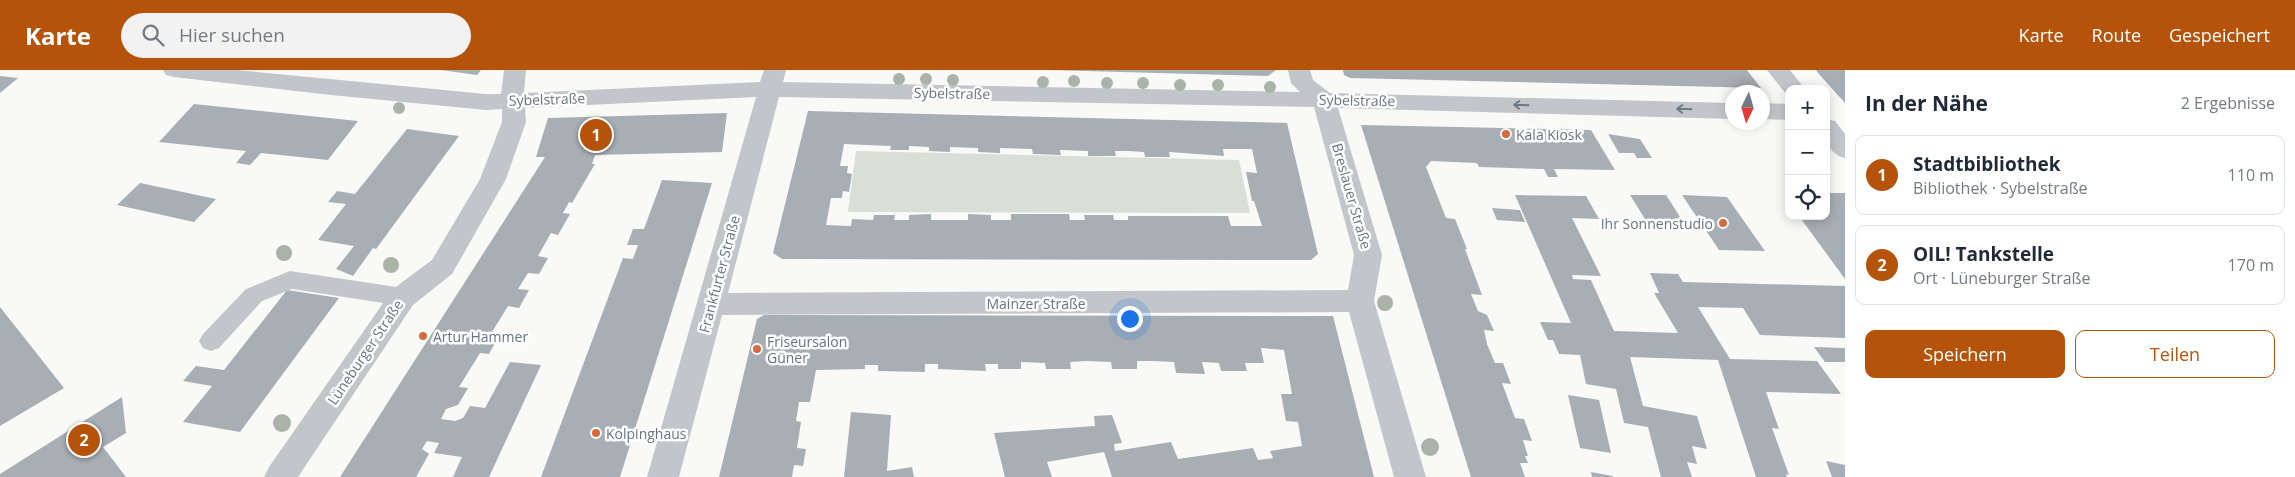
<!DOCTYPE html>
<html lang="de">
<meta charset="utf-8">
<style>
:root{--surface:#fff;--page:#f2f2f3;--text:#1f2937;--muted:#747a83;--line:#e0e1e3;--accent:#b45309}
body{margin:0;font-family:"Open Sans",sans-serif;background:var(--page);color:var(--text)}
.controls{position:absolute;right:15px;top:15px;display:grid;overflow:hidden;border-radius:10px;box-shadow:0 2px 12px #0003}
.controls button{width:45px;height:45px;display:grid;place-items:center;padding:0;border:0;border-bottom:1px solid var(--line);background:var(--surface);color:var(--text);font:25px sans-serif}
.compass{position:absolute;left:1725px;top:15px;width:45px;height:45px;border-radius:50%;background:var(--surface);box-shadow:0 2px 12px #0003;rotate:185deg}
.you{position:absolute;left:1129px;top:248px;width:18px;height:18px;margin:-12px;border:4px solid #fff;border-radius:50%;background:#1a73e8;box-shadow:0 0 0 8px #1a73e833}
.badge{display:grid;place-items:center;width:32px;height:32px;border-radius:50%;background:var(--accent);color:#fff;font-size:16px;font-weight:700}
.pin{position:absolute;translate:-50% -50%;border:2px solid #fff;box-shadow:0 1px 5px #0006}
.list{margin:0;padding:0;list-style:none}
h2{display:flex;justify-content:space-between;align-items:center;height:65px;margin:0;padding:0 20px;font-size:21px}
h2 small{font-size:16px;font-weight:400;color:var(--muted)}
.list li{display:grid;grid-template-columns:32px 1fr auto;gap:15px;align-items:center;box-sizing:border-box;height:80px;margin:0 10px 10px;padding:0 10px;border:1px solid var(--line);border-radius:10px}
.list b{display:block;font-size:19px;white-space:nowrap}
.list p{margin:0;font-size:16px;white-space:nowrap;color:var(--muted)}
.list em{font-size:16px;font-style:normal;color:var(--muted)}
.actions{display:flex;gap:10px;padding:15px 20px}
.actions a{flex:1;padding:11px 0;border:1px solid var(--accent);border-radius:10px;text-align:center;font-size:18px;color:var(--accent)}
.actions .main{background:var(--accent);color:#fff}
.icon{flex:none;width:28px;height:28px;fill:none;stroke:currentColor;stroke-width:2;stroke-linecap:round;stroke-linejoin:round}
.map{position:relative;flex:none;width:1845px;height:407px;overflow:hidden}
header{display:flex;align-items:center;gap:30px;box-sizing:border-box;height:70px;padding:0 25px;background:var(--accent);color:#fff}
header strong{font-size:24px}
nav{display:flex;gap:28px;margin-inline-start:auto;font-size:18px}
.search{width:350px;height:45px;background:var(--page);display:flex;align-items:center;gap:12px;box-sizing:border-box;padding:0 18px;border-radius:28px;color:var(--muted);font-size:19px}
main{display:flex}
aside{flex:1;background:var(--surface)}
.map>svg:first-child{display:block}
.green{fill:#d9ded7}
.building{fill:#a7aeb4;fill-rule:evenodd}
.lines{fill:none;stroke-linecap:round;stroke-linejoin:round}
.service{fill:#c2c5c9;fill-rule:evenodd}
.minor{fill:#c2c5c9;fill-rule:evenodd}
.tree{fill:#a9b3a8}
.oneway{stroke:#6c7884}
.poi-dot{fill:#d46a3d;stroke:#fff;stroke-width:2}
.labels{text-anchor:middle;dominant-baseline:central;stroke-width:5;stroke-linejoin:round;paint-order:stroke}
.street-label{font-size:14px;fill:#677480;stroke:#fff}
.poi-label{font-size:14px;fill:#677480;stroke:#fff;text-anchor:start}
</style>
<header>
<strong>Karte</strong>
<div class="search"><svg class="icon" aria-label="search" viewBox="0 0 24 24"><circle cx="10" cy="10" r="6"/><path d="M15 15l6 6"/></svg>Hier suchen</div>
<nav><a>Karte</a><a>Route</a><a>Gespeichert</a></nav>
</header>
<main>
<div class="map">
<svg width="1845" height="407" viewBox="0 0 1845 407">
<rect width="100%" height="100%" fill="#f9faf8"/>
<polygon class="green" points="856,81 1239,90 1250,143 848,142"/>
<g class="building">
<polygon points="441,0 481,0 477,5"/>
<polygon points="1048,0 1276,0 1268,6"/>
<polygon points="1343,0 1747,0 1761,18 1350,8 1344,5"/>
<polygon points="1816,0 1845,0 1845,33 1818,3"/>
<polygon points="0,6 18,8 0,23"/>
<polygon points="194,34 358,51 328,90 261,83 250,95 236,93 246,81 159,72"/>
<path d="M 808,41 L 1287,53 L 1318,184 L 1311,190 L 782,189 L 773,183 ZM 844,74 L 891,76 L 890,80 L 909,80 L 909,76 L 929,77 L 929,81 L 950,82 L 950,77 L 978,78 L 978,82 L 1000,83 L 1000,78 L 1032,79 L 1033,84 L 1061,85 L 1060,80 L 1088,81 L 1088,86 L 1116,86 L 1115,81 L 1129,81 L 1144,82 L 1145,87 L 1170,87 L 1169,82 L 1224,86 L 1223,79 L 1252,79 L 1257,103 L 1246,102 L 1252,131 L 1254,131 L 1262,156 L 1231,156 L 1228,146 L 1128,146 L 1128,150 L 1114,150 L 1113,145 L 1084,145 L 1085,150 L 1070,150 L 1069,144 L 1011,144 L 1011,150 L 991,150 L 991,145 L 968,144 L 968,150 L 931,150 L 931,144 L 909,145 L 909,150 L 894,150 L 895,145 L 874,145 L 873,150 L 852,149 L 851,156 L 826,155 L 831,128 L 842,128 L 843,121 L 849,122 L 852,104 L 847,103 L 848,96 L 840,96 Z"/>
<polygon points="727,43 722,82 595,85 592,94 595,94 572,133 569,132 563,143 570,144 558,165 551,163 538,186 548,188 539,204 528,203 518,219 529,220 519,238 508,236 492,262 500,264 489,284 480,283 459,317 468,318 458,335 446,339 441,349 455,351 463,348 470,336 485,338 510,292 541,295 489,407 453,407 462,387 434,383 439,373 427,371 422,379 429,384 416,407 340,407 545,87 536,87 548,48"/>
<polygon points="1361,55 1591,60 1615,100 1554,99 1558,107 1548,107 1544,99 1479,97 1477,93 1431,91 1426,97 1446,148 1455,149 1467,179 1465,179 1482,225 1471,224 1478,241 1487,245 1494,261 1484,260 1487,274 1495,293 1503,293 1511,314 1502,313 1515,348 1524,349 1532,371 1523,370 1528,386 1525,386 1528,393 1520,393 1525,407 1471,407"/>
<polygon points="407,59 459,66 376,179 373,178 353,206 336,199 354,176 318,170 346,134 328,132 337,121 355,124"/>
<polygon points="1608,64 1640,69 1652,88 1637,88 1634,83 1619,83"/>
<polygon points="662,110 712,113 620,407 541,407 623,188 633,189 638,175 627,175 633,159 644,159"/>
<polygon points="140,113 216,129 194,152 117,135"/>
<polygon points="1826,123 1845,123 1845,209 1799,146 1826,146"/>
<polygon points="1515,125 1586,126 1599,149 1572,148 1601,206 1572,205 1573,209 1591,210 1614,261 1678,263 1654,223 1659,223 1650,203 1678,204 1683,212 1845,216 1845,268 1760,265 1743,238 1698,237 1730,289 1817,291 1841,324 1766,322 1779,359 1772,358 1789,405 1786,404 1787,407 1756,407 1718,290 1630,287 1643,336 1697,346 1707,379 1692,376 1697,394 1687,392 1692,407 1661,407 1648,357 1624,353 1616,319 1586,314 1580,285 1559,284 1553,270 1548,270 1540,252 1571,253"/>
<polygon points="1630,125 1666,125 1682,150 1645,149"/>
<polygon points="1682,125 1727,127 1765,181 1719,180"/>
<polygon points="1492,138 1520,140 1525,152 1497,150"/>
<polygon points="287,220 339,228 240,362 183,352 212,316 183,311 196,296 224,300"/>
<polygon points="0,237 64,318 0,356"/>
<polygon points="764,245 1333,246 1374,407 1112,407 1104,382 1047,392 1052,407 1005,407 994,363 1095,356 1094,346 1112,345 1122,373 1114,374 1115,381 1171,372 1178,389 1253,378 1258,390 1273,388 1270,381 1302,376 1298,352 1286,351 1281,324 1292,324 1284,280 1261,278 1264,293 1245,293 1247,301 1221,301 1219,293 1202,292 1205,304 1176,303 1174,292 1153,291 1137,291 1137,299 1112,299 1111,292 1087,291 1070,292 1071,299 1046,299 1045,293 1021,292 1021,299 998,299 998,294 985,294 986,301 938,299 938,294 925,294 925,302 878,301 878,295 865,295 865,299 816,300 810,332 799,332 796,351 801,352 797,378 806,379 803,396 794,395 792,407 719,407 757,249"/>
<polygon points="1814,277 1845,278 1845,292 1825,292"/>
<polygon points="1568,325 1599,330 1611,383 1580,378"/>
<polygon points="122,327 126,363 103,377 126,407 0,407 0,404"/>
<polygon points="851,342 891,345 887,401 912,397 914,407 844,407"/>
<polygon points="1826,391 1845,395 1845,407 1832,407"/>
<polygon points="1591,402 1613,406 1613,407 1592,407"/>
</g>
<g class="lines">
<polygon class="service" points="290,201 403,218 411,221 414,227 411,233 403,236 292,219 262,231 219,278 211,281 203,278 199,271 203,264 246,219"/>
<g class="minor">
<path d="M 163,0 L 237,0 L 486,24 L 501,24 L 504,0 L 526,0 L 524,23 L 760,12 L 764,0 L 786,0 L 783,12 L 1300,22 L 1291,13 L 1288,0 L 1310,0 L 1313,10 L 1330,23 L 1732,33 L 1732,49 L 1338,38 L 1382,185 L 1374,231 L 1426,407 L 1394,407 L 1349,242 L 722,245 L 679,407 L 647,407 L 756,27 L 525,38 L 526,52 L 506,109 L 452,204 L 413,235 L 298,407 L 264,407 L 269,397 L 393,219 L 432,190 L 480,109 L 502,52 L 502,39 L 486,40 L 331,25 L 174,7 L 166,5 ZM 779,27 L 1314,37 L 1354,185 L 1348,220 L 728,223 Z"/>
<polygon points="1767,0 1790,0 1805,19 1789,19 1789,25 1786,24"/>
<polygon points="1762,33 1789,34 1789,50 1762,49"/>
<path d="M 1826,49 L 1835,51 L 1845,64 L 1845,88 C 1825,83 1826,67 1826,49 Z"/>
</g>
</g>
<g class="tree">
<circle cx="899" cy="9" r="6"/>
<circle cx="926" cy="9" r="6"/>
<circle cx="953" cy="10" r="6"/>
<circle cx="1074" cy="11" r="6"/>
<circle cx="1043" cy="12" r="6"/>
<circle cx="1107" cy="13" r="6"/>
<circle cx="1143" cy="13" r="6"/>
<circle cx="1180" cy="15" r="6"/>
<circle cx="1218" cy="15" r="6"/>
<circle cx="1270" cy="17" r="6"/>
<circle cx="399" cy="38" r="6"/>
<circle cx="284" cy="183" r="8"/>
<circle cx="391" cy="195" r="8"/>
<circle cx="1385" cy="233" r="8"/>
<circle cx="282" cy="353" r="9"/>
<circle cx="1430" cy="377" r="9"/>
</g>
<defs><path id="oneway-shaft" d="M-6 0H5M1.5-3L5.5 0L1.5 3" fill="none" stroke-width="1.6" stroke-linecap="round" stroke-linejoin="round" transform="scale(1.25)"/></defs>
<g class="oneway">
<use href="#oneway-shaft" transform="translate(1521 35) rotate(-178)"/>
<use href="#oneway-shaft" transform="translate(1684 39) rotate(-178)"/>
</g>
<g class="poi-dot">
<circle cx="1506" cy="64" r="5"/>
<circle cx="1723" cy="153" r="5"/>
<circle cx="423" cy="266" r="5"/>
<circle cx="757" cy="279" r="5"/>
<circle cx="596" cy="363" r="5"/>
</g>
<g class="labels">
<g class="street-label">
<text transform="translate(952 23) rotate(1)">Sybelstraße</text>
<text transform="translate(547 29) rotate(-2)">Sybelstraße</text>
<text transform="translate(1357 30) rotate(1)">Sybelstraße</text>
<text transform="translate(1352 126) rotate(74)">Breslauer Straße</text>
<text transform="translate(719 204) rotate(-75)">Frankfurter Straße</text>
<text x="1036" y="233">Mainzer Straße</text>
<text transform="translate(365 282) rotate(-56)">Lüneburger Straße</text>
</g>
<g class="poi-label">
<text x="1516" y="64">Kala Kiosk</text>
<text x="1713" y="153" text-anchor="end">Ihr Sonnenstudio</text>
<text x="433" y="266">Artur Hammer</text>
<text x="767" y="271">Friseursalon<tspan x="767" dy="16">Güner</tspan></text>
<text x="606" y="363">Kolpinghaus</text>
</g>
</g>
</svg>
<div class="controls">
<button>+</button>
<button>−</button>
<button><svg class="icon" aria-label="locate" viewBox="0 0 24 24"><circle cx="12" cy="12" r="6"/><path d="M12 2v4M12 18v4M2 12h4M18 12h4"/></svg></button>
</div>
<svg class="compass" viewBox="-18 -18 36 36"><path d="M0-13l5 13h-10z" fill="#e53935"/><path d="M0 13l5-13h-10z" fill="#747a83"/></svg>
<div class="you"></div>
<div class="pin badge" style="left:596px;top:65px">1</div>
<div class="pin badge" style="left:84px;top:370px">2</div>
</div>
<aside>
<h2>In der Nähe<small>2 Ergebnisse</small></h2>
<ul class="list">
<li><span class="badge">1</span><div><b>Stadtbibliothek</b><p>Bibliothek · Sybelstraße</p></div><em>110 m</em></li>
<li><span class="badge">2</span><div><b>OIL! Tankstelle</b><p>Ort · Lüneburger Straße</p></div><em>170 m</em></li>
</ul>
<div class="actions"><a class="main">Speichern</a><a>Teilen</a></div>
</aside>
</main>
